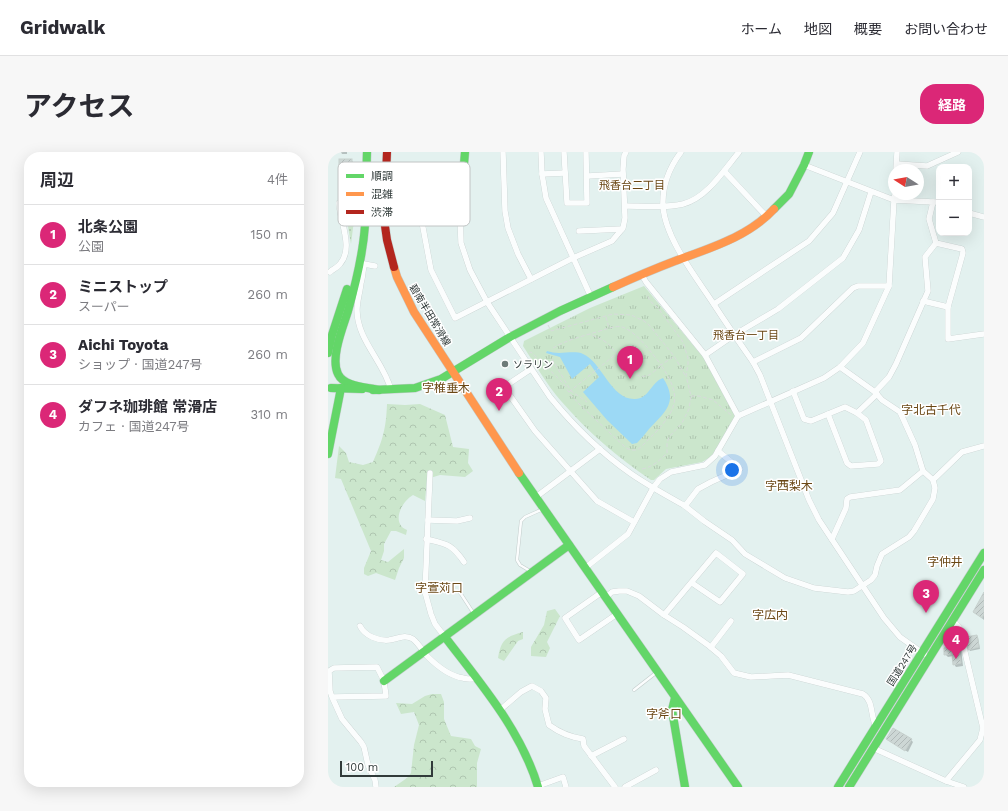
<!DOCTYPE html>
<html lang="ja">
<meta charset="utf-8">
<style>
:root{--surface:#fff;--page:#f7f7f7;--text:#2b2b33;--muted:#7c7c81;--line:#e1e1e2;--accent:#db2777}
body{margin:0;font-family:"Work Sans","Noto Sans JP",sans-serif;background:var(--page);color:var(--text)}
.controls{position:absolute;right:12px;top:12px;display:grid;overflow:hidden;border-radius:8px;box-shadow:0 4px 16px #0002}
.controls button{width:36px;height:36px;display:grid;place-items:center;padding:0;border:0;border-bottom:1px solid var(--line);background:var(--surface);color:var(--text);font:20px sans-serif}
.compass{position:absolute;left:560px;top:12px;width:36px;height:36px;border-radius:50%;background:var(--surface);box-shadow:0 4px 16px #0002;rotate:281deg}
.scale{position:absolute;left:12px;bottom:10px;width:93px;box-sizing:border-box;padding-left:4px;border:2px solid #313b3a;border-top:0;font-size:11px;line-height:14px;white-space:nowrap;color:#313b3a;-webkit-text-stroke:3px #fff;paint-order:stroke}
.you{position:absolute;left:404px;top:318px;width:14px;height:14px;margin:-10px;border:3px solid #fff;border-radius:50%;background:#1a73e8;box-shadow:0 0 0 6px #1a73e833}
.badge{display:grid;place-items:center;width:26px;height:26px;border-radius:50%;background:var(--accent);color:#fff;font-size:13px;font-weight:700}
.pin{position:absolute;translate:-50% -33px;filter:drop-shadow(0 1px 2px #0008)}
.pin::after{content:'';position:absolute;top:21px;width:14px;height:12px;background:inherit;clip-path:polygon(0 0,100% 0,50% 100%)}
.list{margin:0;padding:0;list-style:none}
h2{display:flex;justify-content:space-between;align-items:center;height:52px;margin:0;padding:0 16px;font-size:17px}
h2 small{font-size:13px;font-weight:400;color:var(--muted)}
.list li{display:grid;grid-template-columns:26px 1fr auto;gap:12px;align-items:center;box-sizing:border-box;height:60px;padding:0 16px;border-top:1px solid var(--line)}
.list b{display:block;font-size:15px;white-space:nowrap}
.list p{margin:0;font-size:13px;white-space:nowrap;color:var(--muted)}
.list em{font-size:13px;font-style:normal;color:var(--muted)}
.map{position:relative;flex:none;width:656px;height:635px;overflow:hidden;border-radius:16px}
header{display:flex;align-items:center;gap:24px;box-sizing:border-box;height:56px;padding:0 20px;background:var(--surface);border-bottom:1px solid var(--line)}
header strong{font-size:19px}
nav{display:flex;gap:22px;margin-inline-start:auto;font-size:14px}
.intro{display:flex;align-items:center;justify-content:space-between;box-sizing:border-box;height:96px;padding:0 24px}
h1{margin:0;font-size:28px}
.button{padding:10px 18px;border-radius:16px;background:var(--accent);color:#fff;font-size:14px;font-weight:700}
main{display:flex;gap:24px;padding:0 24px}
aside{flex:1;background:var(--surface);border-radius:16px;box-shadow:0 4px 16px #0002}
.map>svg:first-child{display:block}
.grass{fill:url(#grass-dots)}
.forest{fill:url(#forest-crowns)}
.park{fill:url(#park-tufts)}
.water{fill:#9cd9f5}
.shadow{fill:#0003}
.building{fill:url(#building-hatch);stroke:#c7d1ce}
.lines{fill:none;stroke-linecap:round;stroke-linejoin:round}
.lane-casing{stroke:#c2cccb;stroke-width:3.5}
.street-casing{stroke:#c2cccb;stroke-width:6}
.fast-casing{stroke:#c2cccb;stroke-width:9}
.slow-casing{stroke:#c2cccb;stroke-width:9}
.jam-casing{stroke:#c2cccb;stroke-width:9}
.path{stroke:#d7dbdb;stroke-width:1;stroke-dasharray:4 2;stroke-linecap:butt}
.lane{stroke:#fbfdfd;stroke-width:2.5}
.street{stroke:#fbfdfd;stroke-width:5.5}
.fast{stroke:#63d668;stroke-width:8}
.slow{stroke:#ff974d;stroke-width:8}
.jam{stroke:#b3261e;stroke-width:8}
.poi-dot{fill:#6f7b79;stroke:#fff;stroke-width:1.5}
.labels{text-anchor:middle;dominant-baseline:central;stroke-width:3;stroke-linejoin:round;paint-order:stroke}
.street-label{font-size:10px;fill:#313b3a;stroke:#fff}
.poi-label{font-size:10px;fill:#313b3a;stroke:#fff;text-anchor:start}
.neighbourhood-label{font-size:11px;fill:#6a4714;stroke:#fff}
.quarter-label{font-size:12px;fill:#6a4714;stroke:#fff}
.key{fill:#fff;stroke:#c1c4c4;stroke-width:1}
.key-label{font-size:11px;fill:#313b3a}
</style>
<header>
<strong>Gridwalk</strong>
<nav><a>ホーム</a><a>地図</a><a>概要</a><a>お問い合わせ</a></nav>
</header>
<div class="intro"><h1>アクセス</h1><a class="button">経路</a></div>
<main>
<aside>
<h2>周辺<small>4件</small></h2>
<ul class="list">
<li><span class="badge">1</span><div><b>北条公園</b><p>公園</p></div><em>150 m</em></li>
<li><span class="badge">2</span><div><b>ミニストップ</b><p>スーパー</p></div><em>260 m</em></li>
<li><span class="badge">3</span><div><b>Aichi Toyota</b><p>ショップ · 国道247号</p></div><em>260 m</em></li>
<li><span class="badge">4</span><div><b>ダフネ珈琲館 常滑店</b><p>カフェ · 国道247号</p></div><em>310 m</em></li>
</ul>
</aside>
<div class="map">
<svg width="656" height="635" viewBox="0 0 656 635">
<defs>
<pattern id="grass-dots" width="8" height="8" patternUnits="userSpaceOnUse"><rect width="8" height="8" fill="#cbe6cc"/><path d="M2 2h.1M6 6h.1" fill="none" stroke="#afc6b0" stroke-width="1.8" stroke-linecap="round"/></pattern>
<pattern id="forest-crowns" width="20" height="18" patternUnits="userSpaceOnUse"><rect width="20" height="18" fill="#cbe6cc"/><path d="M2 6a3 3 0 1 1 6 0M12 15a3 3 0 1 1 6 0" fill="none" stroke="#afc6b0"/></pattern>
<pattern id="park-tufts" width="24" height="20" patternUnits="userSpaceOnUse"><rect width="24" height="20" fill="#cbe6cc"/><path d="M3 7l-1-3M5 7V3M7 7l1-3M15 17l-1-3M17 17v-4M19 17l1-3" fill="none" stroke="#afc6b0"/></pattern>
<pattern id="building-hatch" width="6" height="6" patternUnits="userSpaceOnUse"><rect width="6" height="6" fill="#cdd7d5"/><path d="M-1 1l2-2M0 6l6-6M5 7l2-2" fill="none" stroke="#b0b9b8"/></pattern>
</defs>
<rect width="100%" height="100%" fill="#e3f1ef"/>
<polygon class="grass" points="16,51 28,52 23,92"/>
<g class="forest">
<path d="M 59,252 L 77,253 L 92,252 L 117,263 L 125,295 L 141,297 L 140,311 L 145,319 L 137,325 L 112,323 L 99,327 L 97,349 L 85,343 C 76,348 65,365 74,375 C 75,376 77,377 79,378 L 78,383 L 68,379 L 63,379 L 56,392 L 56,399 L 53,408 L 60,410 L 76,397 L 76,406 L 71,416 L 67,428 L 48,421 L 40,424 L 36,422 L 36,416 L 43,399 L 13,327 L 7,326 L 11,294 L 18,301 L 21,310 L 35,313 L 45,310 C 55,287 58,277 59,252 Z"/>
<polygon points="227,457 232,464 219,490 222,496 218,505 203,504 203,495 216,473 219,459"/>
<path d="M 195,480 L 195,487 L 190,489 L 176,509 L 170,506 C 173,488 177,485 195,480 Z"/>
<polygon points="104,542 113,542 116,550 116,567 123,584 143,587 147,594 153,597 149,611 149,635 66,635 79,626 83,621 86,593 91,573 86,560 73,562 68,551 84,552 97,544"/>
</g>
<path class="park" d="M 316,134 L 375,205 L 407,264 L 384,304 L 374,310 L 338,317 L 326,328 L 323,328 C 290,306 259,279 233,249 C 219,233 207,212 195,194 L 196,189 L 262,156 Z"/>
<path class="water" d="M 219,199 C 223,200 227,201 231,201 C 238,201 249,199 255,202 C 274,210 283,248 307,247 C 321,247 323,230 335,226 C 351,250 337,260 321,277 C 317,282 313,287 309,291 L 304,292 L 279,268 L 255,240 L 271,225 L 262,212 L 244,227 L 232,205 L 218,201 Z"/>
<g class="shadow">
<polygon points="13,0 19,0 19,2 14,2"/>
<polygon points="23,8 26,11 26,26 15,26 12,23"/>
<polygon points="656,442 656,468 646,459"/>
<polygon points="649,484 650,485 652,497 642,499 641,497"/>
<polygon points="630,495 633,497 635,514 628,515 626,512 625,504 620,505 617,502"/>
<polygon points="583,588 585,590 580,600 562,589"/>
</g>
<g class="building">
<rect x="11" y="7" width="13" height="17"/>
<polygon points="656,440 656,462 654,466 645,460"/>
<polygon points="649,483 651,495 640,498 638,485"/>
<polygon points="631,494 633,511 625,513 624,502 616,503 616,496"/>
<polygon points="565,576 584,587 577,599 558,587"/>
</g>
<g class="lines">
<g class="lane-casing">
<g id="lane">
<polyline points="202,419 192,413 189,408 193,369 197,365 215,357"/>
<polyline points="131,439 146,462"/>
<polyline points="306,538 329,520"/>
</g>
</g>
<g class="street-casing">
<g id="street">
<polyline points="175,0 177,59 180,76 190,102 203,127"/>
<polyline points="213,0 214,22 218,46 263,145"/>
<polyline points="236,0 239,51 259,51 258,0"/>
<path d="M 353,0 C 341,16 334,33 335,54 C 337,86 368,125 385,151 C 398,171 411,190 425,210 L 432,223 L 481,348 L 491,368 L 556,466 L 572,485 L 596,502"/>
<polyline points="569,12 599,14 630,0"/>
<polyline points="476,13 566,48 567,42"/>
<polyline points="568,18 569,0"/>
<polyline points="396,19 439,65"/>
<polyline points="214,22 237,21"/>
<polyline points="260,24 295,22"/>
<polyline points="605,50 611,50"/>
<path d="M 297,54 C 313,54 341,56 355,52 C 379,46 396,18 411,0"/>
<polyline points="641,61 656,65"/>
<polyline points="93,65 103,118 127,166 245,106 284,89 295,76 297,66 295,17 296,4 298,0"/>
<path d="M 56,67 L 132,61 L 133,91 L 142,118 L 159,150 L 222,245 C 245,273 272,300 302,321 C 319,333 338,343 357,354 L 370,337 L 383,330 L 412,317 L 390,299"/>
<polyline points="251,79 294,77"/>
<path d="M 47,114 L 36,112 C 35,118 35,124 33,131 C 32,140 29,149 29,158 C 29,188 56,210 63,238"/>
<path d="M 2,120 C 5,117 9,116 12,112 C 26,96 12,70 11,51"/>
<polyline points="314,123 318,130 377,203 410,264"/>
<polyline points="595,149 620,155"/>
<polyline points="386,152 481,89 505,61 532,0"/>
<polyline points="377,203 406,183 450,157 515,106 531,78 543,40"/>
<polyline points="425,210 473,186 525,136 530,134 561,134"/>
<polyline points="203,217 176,235 207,279 269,349 306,370"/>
<polyline points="465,239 476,267 483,269 517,255 529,261 549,242"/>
<polyline points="547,240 561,225 568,212 600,139 597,105 608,91"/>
<polyline points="500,262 519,311 523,314 550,312 553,309 538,268 529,261"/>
<polyline points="102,321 97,440 103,462 107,472 117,485"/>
<polyline points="605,328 634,300 656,294"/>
<polyline points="208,345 272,297"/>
<polyline points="357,354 376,369 404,388 417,402 457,426 486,436 520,440 526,439 543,428 547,423 549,414 554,402 581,385 586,379 605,347 607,336 605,328 595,319 587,293 572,260 554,248 547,240 512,215"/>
<polyline points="100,368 129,369 142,366"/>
<path d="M 98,387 C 119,392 124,392 136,410"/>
<polyline points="504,387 518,356 519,347 522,345 572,338 595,319"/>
<polyline points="257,416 300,382 325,336 332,327 343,320 377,313 387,304 410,264 496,226 512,215 535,191 561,134 566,48 605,50 601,67 608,91 634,97 635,101 620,155 620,187 656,182"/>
<polyline points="274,440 237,466 251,488 289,462"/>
<path d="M 278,445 L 284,440 L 291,439 L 299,439 L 311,444 L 336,463 L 355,475 L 380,493 L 393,504 L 406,521 L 423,525 L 460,523 L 535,542 C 546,549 542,564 548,574"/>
<polyline points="336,463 388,401 415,422 392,450 364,431"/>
<path d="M 32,474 C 37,484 50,489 61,488 C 69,487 77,482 85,487 C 91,492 94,498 99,504 C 109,514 121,524 135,526 C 140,527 143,528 147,526"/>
<polyline points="383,495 403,469"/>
<polyline points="4,545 58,544 56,529 49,515 6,516 1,519 2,539 4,545 14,567 33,590 36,595 40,613 47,628 48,635"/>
<path d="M 172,558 L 193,540 L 204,534 L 213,539 L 218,546 L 217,557 L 221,573 C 232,581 241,585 255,587 L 256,594 L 287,635"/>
<polyline points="545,596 618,629 636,635"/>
<polyline points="263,604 296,587"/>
<polyline points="618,629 652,588 655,576 631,475 625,469"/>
<polyline points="210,634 235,625 238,635"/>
<polyline points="297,635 328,618"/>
</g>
</g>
<g class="fast-casing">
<g id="fast">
<path d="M 39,0 C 38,24 39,49 37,73 C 35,102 28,131 20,159 C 15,175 2,206 10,222 C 16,235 39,235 51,238"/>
<polyline points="446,57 461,42 476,13 481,0"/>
<polyline points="132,61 137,0"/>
<polyline points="0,201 4,183 19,137"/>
<polyline points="3,236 34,237"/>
<polyline points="45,238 87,236 113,227 182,185 232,159 285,135"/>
<polyline points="0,302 13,236"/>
<polyline points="191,321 410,635"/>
<path d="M 117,485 C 152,531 193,578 210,635"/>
<polyline points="56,529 241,393"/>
<polyline points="347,546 344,558 357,635"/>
<polyline points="510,635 656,401"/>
<polyline points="521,635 656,418"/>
</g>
</g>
<g class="slow-casing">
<g id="slow">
<polyline points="66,115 69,125 86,160 191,321"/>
<path d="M 285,135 C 305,126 326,117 347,109 C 382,96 420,85 446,57"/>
</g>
</g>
<g class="jam-casing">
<polyline id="jam" points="59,0 56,67 59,88 66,115"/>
</g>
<g class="path">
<path d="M 278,165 L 281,176 C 286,175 290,174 294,175 C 309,180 324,201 333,213 L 345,205"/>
<polyline points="220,173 223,179 285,162 303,163 316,169 321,173 346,204 357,223"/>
<path d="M 225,196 C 239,187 264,182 281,176"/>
<path d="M 201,201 L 203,200 L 235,231 L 242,242 L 251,252 L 298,296 L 303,298 L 309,298 C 315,294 321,286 327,281 C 351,255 353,243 333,213 C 330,216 325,221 321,223 C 301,231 291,200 279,191 C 274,187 268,185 262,182"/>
<polyline points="224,207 243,239 259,250"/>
<polyline points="241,240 288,202"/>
<polyline points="363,244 371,244 385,248 403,263"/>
<path d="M 314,317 C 325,315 332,308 339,301 L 339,291 L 341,285 L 354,271 L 361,257 L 363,244 L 358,224 L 360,212 L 360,206 L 355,190 L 330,156 L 322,149 L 319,143"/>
</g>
<use href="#lane" class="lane"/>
<use href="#street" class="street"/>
<use href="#fast" class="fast"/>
<use href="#slow" class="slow"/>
<use href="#jam" class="jam"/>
</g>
<circle class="poi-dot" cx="177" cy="212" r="4"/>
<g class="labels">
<g class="street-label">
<text transform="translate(102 163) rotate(59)">碧南半田常滑線</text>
<text transform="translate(574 513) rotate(-58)">国道247号</text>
</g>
<g class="poi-label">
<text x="185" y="212">ソラリン</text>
</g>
<g class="neighbourhood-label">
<text x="304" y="33">飛香台二丁目</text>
<text x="418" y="183">飛香台一丁目</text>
</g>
<g class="quarter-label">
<text x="118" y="236">字椎垂木</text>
<text x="603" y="258">字北古千代</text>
<text x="461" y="334">字西梨木</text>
<text x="617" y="410">字仲井</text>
<text x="111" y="436">字萱苅口</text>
<text x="442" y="463">字広内</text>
<text x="336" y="562">字斧口</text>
</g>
</g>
<rect x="10" y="10" width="132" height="64" rx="6" class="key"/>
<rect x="18" y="22" width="18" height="4" fill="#63d668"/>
<rect x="18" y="40" width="18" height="4" fill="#ff974d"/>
<rect x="18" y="58" width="18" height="4" fill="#b3261e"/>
<g class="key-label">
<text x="43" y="28">順調</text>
<text x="43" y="46">混雑</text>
<text x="43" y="64">渋滞</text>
</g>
</svg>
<div class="controls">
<button>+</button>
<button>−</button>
</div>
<svg class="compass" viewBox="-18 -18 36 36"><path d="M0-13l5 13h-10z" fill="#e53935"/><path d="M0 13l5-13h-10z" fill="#7c7c81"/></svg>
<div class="scale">100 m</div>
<div class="you"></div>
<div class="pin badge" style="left:302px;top:227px">1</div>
<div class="pin badge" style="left:171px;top:259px">2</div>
<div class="pin badge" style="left:598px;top:461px">3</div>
<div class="pin badge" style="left:628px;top:507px">4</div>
</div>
</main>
